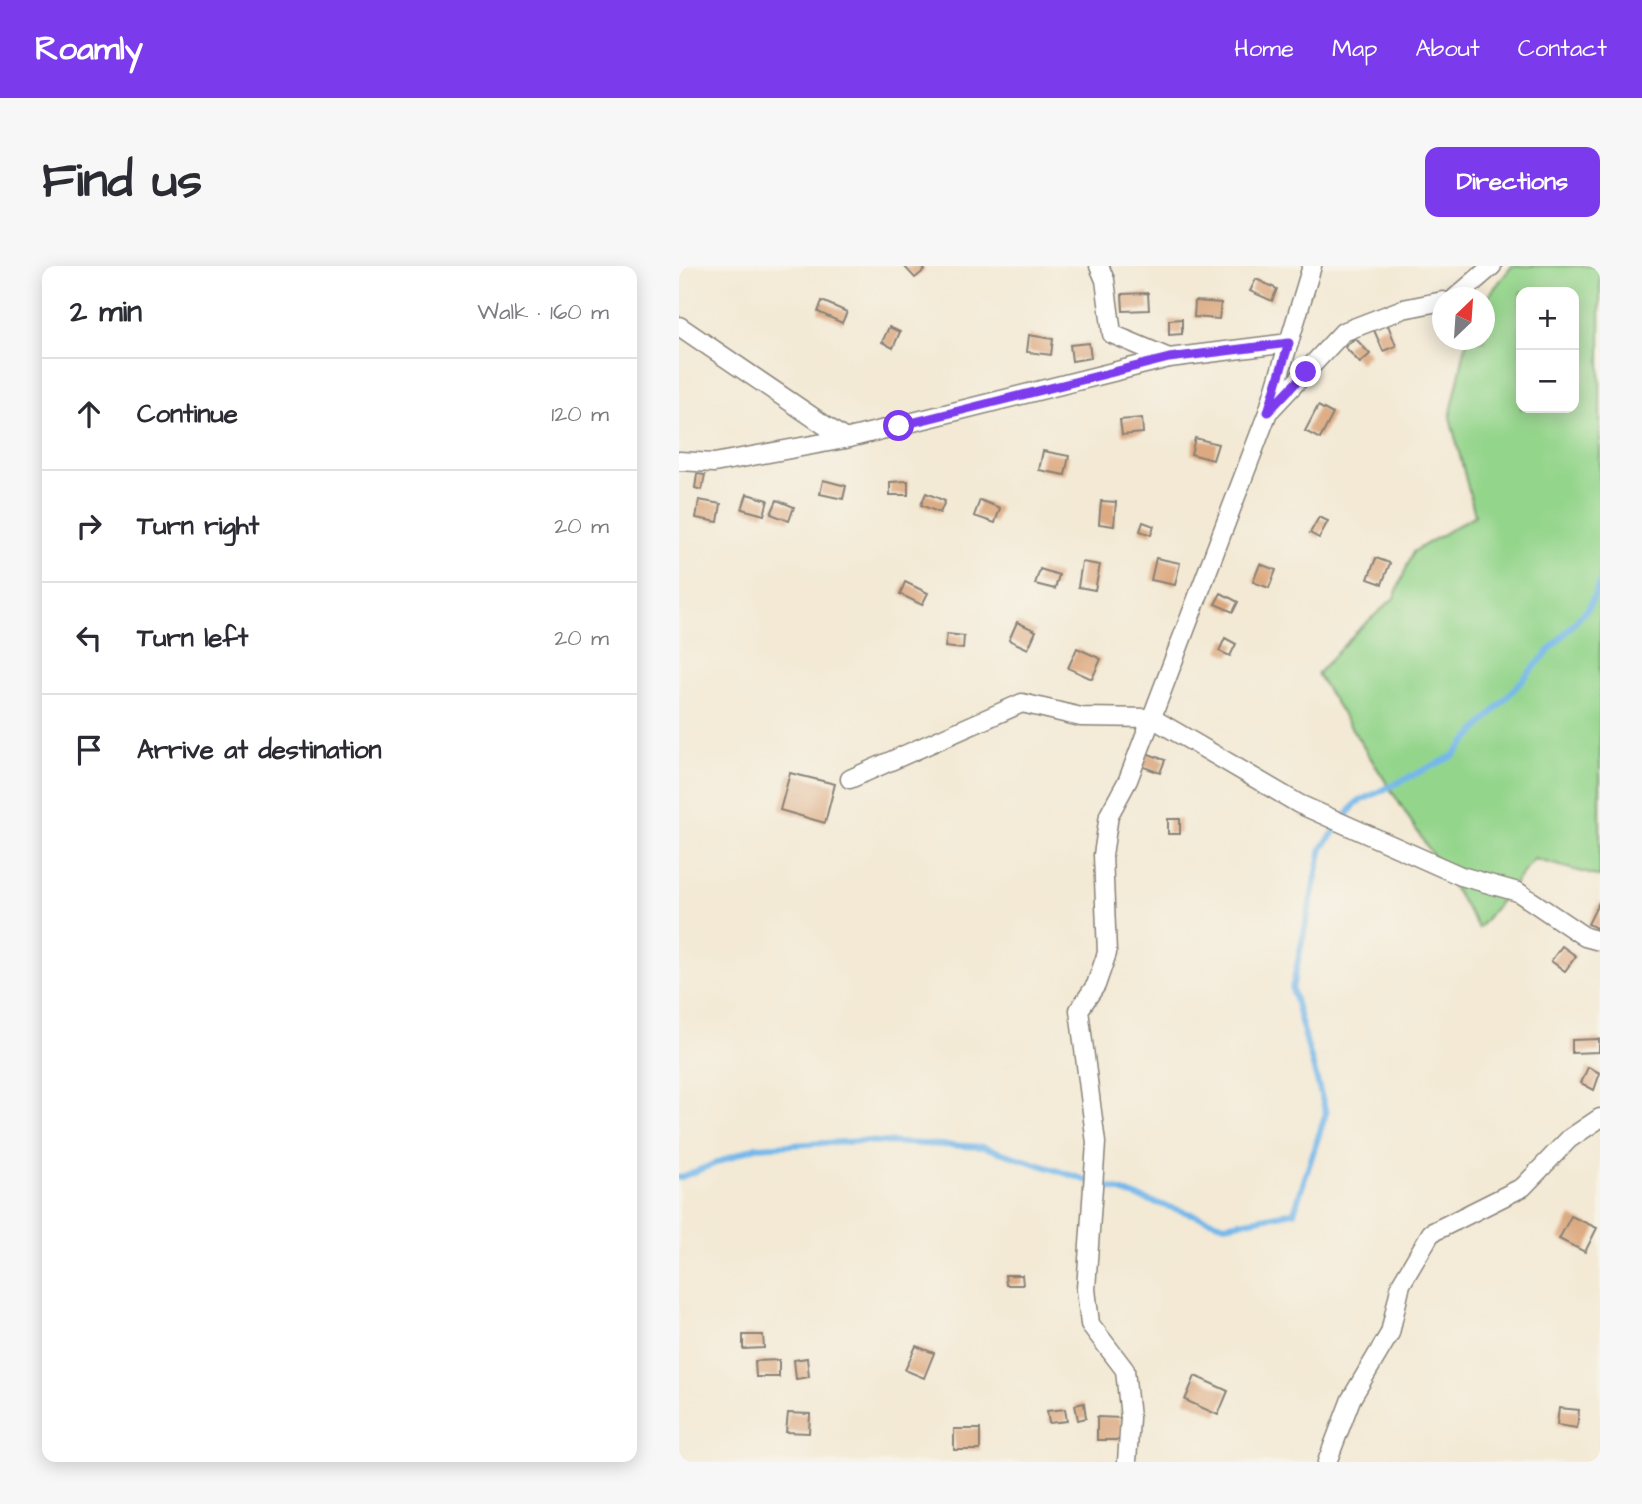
<!DOCTYPE html>
<meta charset="utf-8">
<style>
:root{--surface:#fff;--page:#f7f7f7;--text:#2b2b33;--muted:#7c7c81;--line:#e1e1e2;--accent:#7c3aed}
body{margin:0;font-family:"Architects Daughter",sans-serif;background:var(--page);color:var(--text)}
.controls{position:absolute;right:21px;top:21px;display:grid;overflow:hidden;border-radius:14px;box-shadow:0 4px 18px #0003}
.controls button{width:63px;height:63px;display:grid;place-items:center;padding:0;border:0;border-bottom:2px solid var(--line);background:var(--surface);color:var(--text);font:35px sans-serif}
.compass{position:absolute;left:753px;top:21px;width:63px;height:63px;border-radius:50%;background:var(--surface);box-shadow:0 4px 18px #0003;rotate:25deg}
.stop{position:absolute;width:21px;height:21px;margin:-16px;border:5px solid #7c3aed;border-radius:50%;background:#fff}
.stop.end{background:#7c3aed;border-color:#fff;box-shadow:0 2px 7px #0008}
.list{margin:0;padding:0;list-style:none}
h2{display:flex;justify-content:space-between;align-items:center;height:91px;margin:0;padding:0 28px;font-size:30px}
h2 small{font-size:23px;font-weight:400;color:var(--muted)}
.list li{display:grid;grid-template-columns:46px 1fr auto;gap:21px;align-items:center;box-sizing:border-box;height:112px;padding:0 28px;border-top:2px solid var(--line)}
.list b{display:block;font-size:26px;white-space:nowrap}
.list em{font-size:23px;font-style:normal;color:var(--muted)}
.icon{flex:none;width:38px;height:38px;fill:none;stroke:currentColor;stroke-width:2;stroke-linecap:round;stroke-linejoin:round}
.map{position:relative;flex:none;width:921px;height:1196px;overflow:hidden;border-radius:14px}
header{display:flex;align-items:center;gap:42px;box-sizing:border-box;height:98px;padding:0 35px;background:var(--accent);color:#fff}
header strong{font-size:33px}
nav{display:flex;gap:38px;margin-inline-start:auto;font-size:24px}
.intro{display:flex;align-items:center;justify-content:space-between;box-sizing:border-box;height:168px;padding:0 42px}
h1{margin:0;font-size:49px}
.button{padding:18px 32px;border-radius:14px;background:var(--accent);color:#fff;font-size:24px;font-weight:700}
main{display:flex;gap:42px;padding:0 42px}
aside{flex:1;background:var(--surface);border-radius:14px;box-shadow:0 4px 18px #0003}
.map>svg:first-child{display:block}
.grass{fill:#94d58c;stroke:#587854;stroke-width:2;fill-rule:evenodd}
.lines{fill:none;stroke-linecap:round;stroke-linejoin:round}
.stream{stroke:#74b8ea;stroke-width:6}
.building{fill:#dca980}
.minor-casing{stroke:#888278;stroke-width:21}
.minor{stroke:#fff;stroke-width:18}
.route{stroke:#7c3aed;stroke-width:9}
</style>
<header>
<strong>Roamly</strong>
<nav><a>Home</a><a>Map</a><a>About</a><a>Contact</a></nav>
</header>
<div class="intro"><h1>Find us</h1><a class="button">Directions</a></div>
<main>
<aside>
<h2>2 min<small>Walk · 160 m</small></h2>
<ul class="list">
<li><svg class="icon" aria-label="ahead" viewBox="0 0 24 24"><path d="M12 20V5M6 11l6-6 6 6"/></svg><div><b>Continue</b></div><em>120 m</em></li>
<li><svg class="icon" aria-label="right" viewBox="0 0 24 24"><path d="M7 20v-9h11M14 6l5 5-5 5"/></svg><div><b>Turn right</b></div><em>20 m</em></li>
<li><svg class="icon" aria-label="left" viewBox="0 0 24 24"><path d="M17 20v-9H6M10 6l-5 5 5 5"/></svg><div><b>Turn left</b></div><em>20 m</em></li>
<li><svg class="icon" aria-label="arrive" viewBox="0 0 24 24"><path d="M6 21V4h12l-3 4 3 4H6"/></svg><div><b>Arrive at destination</b></div></li>
</ul>
</aside>
<div class="map">
<svg width="921" height="1196" viewBox="0 0 921 1196">
<rect width="100%" height="100%" fill="#f7f3e8"/>
<filter id="ink" filterUnits="userSpaceOnUse"><feTurbulence type="fractalNoise" baseFrequency=".0143" numOctaves="2"/><feDisplacementMap in="SourceGraphic" scale="14" xChannelSelector="R" yChannelSelector="G"/><feConvolveMatrix kernelMatrix="1 2 1 2 8 2 1 2 1" color-interpolation-filters="sRGB"/></filter>
<filter id="wash" filterUnits="userSpaceOnUse"><feTurbulence type="fractalNoise" baseFrequency=".00686" numOctaves="4" result="noise"/><feDisplacementMap in="SourceGraphic" scale="28" xChannelSelector="R" yChannelSelector="G"/><feGaussianBlur stdDeviation="1.57" result="paint"/><feColorMatrix in="noise" values="0 0 0 0 0 0 0 0 0 0 0 0 0 0 0 0 0 1.4 0 .05"/><feComposite in="paint" operator="in"/></filter>
<g filter="url(#wash)">
<rect width="100%" height="100%" fill="#f3e9d4"/>
<path class="grass" d="M 833,0 L 921,0 L 921,611 L 855,593 L 800,662 L 638,408 L 677,366 L 715,332 L 734,286 L 796,249 L 771,151 L 788,74 L 806,74 L 806,34 ZM 842,26 L 895,26 L 895,142 L 842,142 Z"/>
<g class="lines">
<polyline class="stream" points="0,912 77,881 183,875 305,881 546,959 615,946 647,847 613,723 643,582 677,537 774,490 910,341 921,316"/>
</g>
<g id="blocks">
<g class="building">
<polygon points="225,0 242,0 246,4 236,12"/>
<polygon points="577,13 598,23 593,35 571,25"/>
<polygon points="469,27 470,44 444,45 443,28"/>
<polygon points="143,35 168,46 163,57 139,46"/>
<polygon points="516,35 542,37 540,53 515,51"/>
<polygon points="503,53 503,68 490,69 490,54"/>
<polygon points="709,59 717,80 704,85 695,64"/>
<polygon points="210,61 221,66 214,82 203,76"/>
<polygon points="350,69 374,73 372,89 348,86"/>
<polygon points="676,72 691,88 681,97 666,81"/>
<polygon points="410,77 412,92 393,95 391,79"/>
<polygon points="639,140 654,148 641,173 626,165"/>
<polygon points="463,152 464,167 443,169 441,154"/>
<polygon points="516,172 539,178 534,194 512,188"/>
<polygon points="364,185 390,190 386,209 360,204"/>
<polygon points="18,208 26,209 23,224 16,222"/>
<polygon points="144,214 167,220 164,233 141,228"/>
<polygon points="229,215 229,229 211,229 211,216"/>
<polygon points="247,227 266,235 261,247 242,239"/>
<polygon points="68,228 89,234 85,249 63,243"/>
<polygon points="20,234 42,238 39,256 17,252"/>
<polygon points="98,234 115,241 110,255 92,248"/>
<polygon points="301,234 321,242 316,257 295,250"/>
<polygon points="422,235 437,236 435,260 420,258"/>
<polygon points="640,251 649,255 640,272 631,267"/>
<polygon points="464,256 475,260 472,269 461,265"/>
<polygon points="477,292 501,297 496,319 472,314"/>
<polygon points="697,292 711,297 703,318 689,313"/>
<polygon points="403,296 421,299 416,324 399,321"/>
<polygon points="581,298 597,304 590,322 574,316"/>
<polygon points="361,303 380,309 376,323 356,318"/>
<polygon points="226,316 249,327 243,339 221,328"/>
<polygon points="542,327 559,336 554,346 536,338"/>
<polygon points="338,356 357,365 349,383 330,374"/>
<polygon points="268,368 285,370 284,383 266,381"/>
<polygon points="546,372 557,378 551,390 540,385"/>
<polygon points="398,382 422,393 413,413 389,402"/>
<polygon points="467,487 486,494 481,507 462,500"/>
<polygon points="111,507 156,518 146,557 101,544"/>
<rect x="489" y="553" width="12" height="15"/>
<polygon points="921,634 921,664 909,658"/>
<polygon points="883,680 897,690 886,705 872,695"/>
<polygon points="920,773 920,786 893,787 893,774"/>
<polygon points="909,801 921,807 915,824 902,817"/>
<polygon points="892,950 918,962 906,986 880,973"/>
<polygon points="326,1009 343,1009 344,1019 327,1019"/>
<polygon points="64,1069 84,1069 85,1082 64,1083"/>
<polygon points="237,1080 255,1087 245,1112 226,1104"/>
<polygon points="128,1092 130,1111 117,1113 115,1094"/>
<polygon points="100,1094 100,1111 77,1111 76,1095"/>
<polygon points="516,1110 549,1125 539,1149 506,1134"/>
<polygon points="405,1137 407,1152 399,1154 396,1139"/>
<polygon points="880,1142 900,1144 898,1162 878,1159"/>
<polygon points="386,1143 388,1155 370,1157 368,1145"/>
<polygon points="109,1147 131,1148 130,1167 107,1166"/>
<polygon points="418,1151 442,1152 442,1174 418,1174"/>
<rect x="275" y="1163" width="26" height="21"/>
</g>
</g>
</g>
<g filter="url(#ink)">
<use href="#blocks" fill-opacity="0" stroke="#888278" stroke-width="2"/>
<g class="lines">
<g class="minor-casing">
<g id="minor">
<polyline points="420,0 426,14 433,68 490,92"/>
<polyline points="776,32 813,0"/>
<polyline points="0,60 166,173"/>
<polyline points="592,143 664,66 724,43 764,35"/>
<polyline points="0,195 35,197 166,173 490,92 610,77"/>
<polyline points="171,513 343,437 402,451 473,452 620,538 782,610 839,626 906,671 921,675"/>
<polyline points="448,1196 451,1152 446,1104 411,1058 407,1023 417,877 400,744 417,719 428,687 424,589 430,549 449,514 589,146 633,0"/>
<polyline points="648,1196 672,1133 711,1067 722,1018 752,967 844,921 890,873 921,852"/>
</g>
</g>
<use href="#minor" class="minor"/>
</g>
</g>
<g class="lines" filter="url(#ink)">
<polyline class="route" points="220,160 490,92 610,77 589,146 627,106"/>
</g>
</svg>
<div class="controls">
<button>+</button>
<button>−</button>
</div>
<svg class="compass" viewBox="-18 -18 36 36"><path d="M0-13l5 13h-10z" fill="#e53935"/><path d="M0 13l5-13h-10z" fill="#7c7c81"/></svg>
<div class="stop" style="left:220px;top:160px"></div>
<div class="stop end" style="left:627px;top:106px"></div>
</div>
</main>
